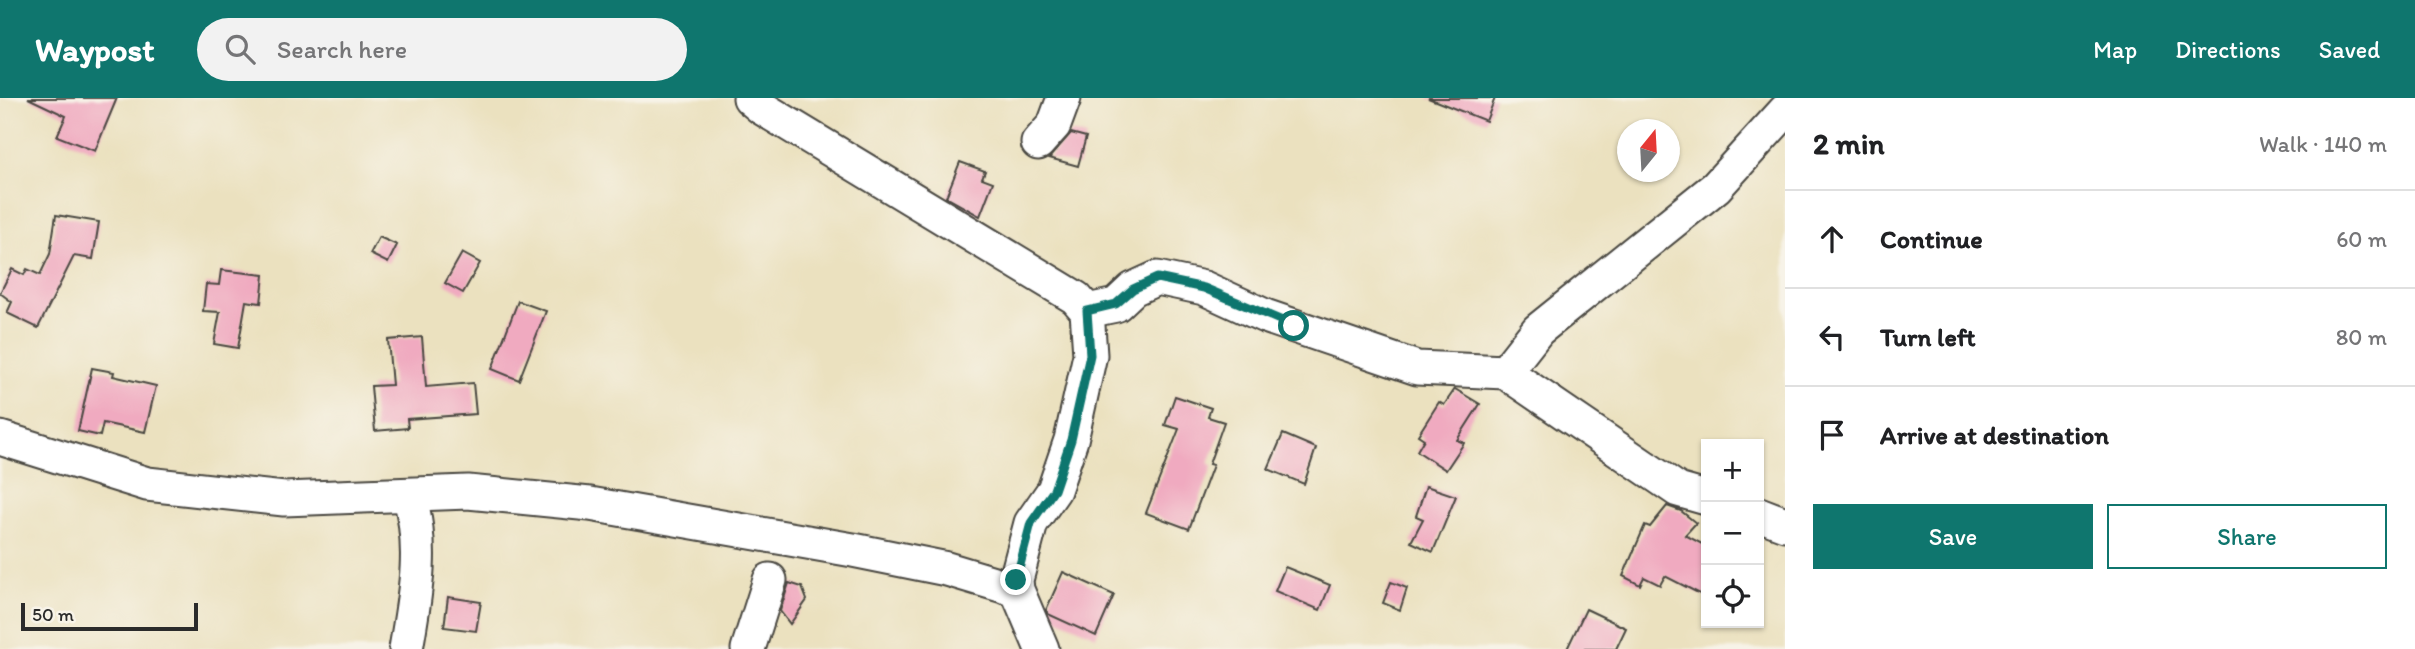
<!DOCTYPE html>
<meta charset="utf-8">
<style>
:root{--surface:#fff;--page:#f2f2f2;--text:#202124;--muted:#757577;--line:#e0e0e0;--accent:#0f766e}
body{margin:0;font-family:Itim,sans-serif;background:var(--page);color:var(--text)}
.controls{position:absolute;right:21px;bottom:21px;display:grid;overflow:hidden;border-radius:0px;box-shadow:0 2px 5px #0004}
.controls button{width:63px;height:63px;display:grid;place-items:center;padding:0;border:0;border-bottom:2px solid var(--line);background:var(--surface);color:var(--text);font:35px sans-serif}
.compass{position:absolute;left:1617px;top:21px;width:63px;height:63px;border-radius:50%;background:var(--surface);box-shadow:0 2px 5px #0004;rotate:18deg}
.scale{position:absolute;left:21px;bottom:18px;width:177px;box-sizing:border-box;padding-left:7px;border:4px solid #2b2b2b;border-top:0;font-size:19px;line-height:24px;white-space:nowrap;color:#2b2b2b;-webkit-text-stroke:5px #f7f3e8;paint-order:stroke}
.stop{position:absolute;width:21px;height:21px;margin:-16px;border:5px solid #0f766e;border-radius:50%;background:#fff}
.stop.end{background:#0f766e;border-color:#fff;box-shadow:0 2px 7px #0008}
.list{margin:0;padding:0;list-style:none}
h2{display:flex;justify-content:space-between;align-items:center;height:91px;margin:0;padding:0 28px;font-size:30px}
h2 small{font-size:23px;font-weight:400;color:var(--muted)}
.list li{display:grid;grid-template-columns:46px 1fr auto;gap:21px;align-items:center;box-sizing:border-box;height:98px;padding:0 28px;border-top:2px solid var(--line)}
.list b{display:block;font-size:26px;white-space:nowrap}
.list em{font-size:23px;font-style:normal;color:var(--muted)}
.actions{display:flex;gap:14px;padding:21px 28px}
.actions a{flex:1;padding:16px 0;border:2px solid var(--accent);border-radius:0px;text-align:center;font-size:24px;color:var(--accent)}
.actions .main{background:var(--accent);color:#fff}
.icon{flex:none;width:38px;height:38px;fill:none;stroke:currentColor;stroke-width:2;stroke-linecap:round;stroke-linejoin:round}
.map{position:relative;flex:none;width:1785px;height:551px;overflow:hidden}
header{display:flex;align-items:center;gap:42px;box-sizing:border-box;height:98px;padding:0 35px;background:var(--accent);color:#fff}
header strong{font-size:33px}
nav{display:flex;gap:38px;margin-inline-start:auto;font-size:24px}
.search{width:490px;height:63px;background:var(--page);display:flex;align-items:center;gap:18px;box-sizing:border-box;padding:0 24px;border-radius:38px;color:var(--muted);font-size:26px}
main{display:flex}
aside{flex:1;background:var(--surface)}
.map>svg:first-child{display:block}
.building{fill:#f0aac0}
.lines{fill:none;stroke-linecap:round;stroke-linejoin:round}
.minor-casing{stroke:#484641;stroke-width:37}
.minor{stroke:#fff;stroke-width:33}
.route{stroke:#0f766e;stroke-width:9}
</style>
<header>
<strong>Waypost</strong>
<div class="search"><svg class="icon" aria-label="search" viewBox="0 0 24 24"><circle cx="10" cy="10" r="6"/><path d="M15 15l6 6"/></svg>Search here</div>
<nav><a>Map</a><a>Directions</a><a>Saved</a></nav>
</header>
<main>
<div class="map">
<svg width="1785" height="551" viewBox="0 0 1785 551">
<rect width="100%" height="100%" fill="#f7f3e8"/>
<filter id="ink" filterUnits="userSpaceOnUse"><feTurbulence type="fractalNoise" baseFrequency=".0143" numOctaves="2"/><feDisplacementMap in="SourceGraphic" scale="14" xChannelSelector="R" yChannelSelector="G"/><feConvolveMatrix kernelMatrix="1 2 1 2 8 2 1 2 1" color-interpolation-filters="sRGB"/></filter>
<filter id="wash" filterUnits="userSpaceOnUse"><feTurbulence type="fractalNoise" baseFrequency=".00686" numOctaves="4" result="noise"/><feDisplacementMap in="SourceGraphic" scale="28" xChannelSelector="R" yChannelSelector="G"/><feGaussianBlur stdDeviation="1.57" result="paint"/><feColorMatrix in="noise" values="0 0 0 0 0 0 0 0 0 0 0 0 0 0 0 0 0 1.4 0 .05"/><feComposite in="paint" operator="in"/></filter>
<g filter="url(#wash)">
<rect width="100%" height="100%" fill="#ebe1bf"/>
<g id="blocks">
<g class="building">
<polygon points="28,0 117,0 95,53 57,38 66,18"/>
<polygon points="1428,0 1495,0 1486,23"/>
<polygon points="1071,35 1086,39 1078,68 1049,60"/>
<polygon points="960,64 985,73 982,80 993,84 980,118 946,99"/>
<polygon points="56,117 99,124 93,161 74,158 38,230 7,215 12,204 0,195 12,171 24,177 27,171 40,177 50,156"/>
<polygon points="379,139 397,147 388,165 370,156"/>
<polygon points="462,155 480,165 463,195 445,185"/>
<polygon points="221,172 264,177 261,205 246,203 238,250 214,246 220,214 203,213 206,186 219,187"/>
<polygon points="518,203 546,213 519,282 492,271"/>
<polygon points="422,239 426,289 473,285 476,316 407,321 408,330 375,333 371,288 392,287 388,242"/>
<polygon points="92,270 114,274 113,278 156,288 145,334 103,325 100,338 78,333"/>
<polygon points="1455,291 1480,306 1457,342 1464,345 1446,372 1417,353 1424,341 1418,337 1439,304 1444,307"/>
<polygon points="1175,298 1211,310 1208,319 1224,324 1209,366 1213,367 1189,431 1146,415 1179,331 1165,327"/>
<polygon points="1283,336 1316,350 1304,386 1268,371"/>
<polygon points="1426,388 1456,398 1433,454 1411,444 1423,421 1416,418"/>
<polygon points="1667,408 1681,413 1696,425 1685,437 1706,448 1706,499 1665,478 1660,487 1644,479 1640,487 1623,478 1645,427 1650,429"/>
<polygon points="1285,469 1330,487 1320,512 1275,493"/>
<polygon points="1063,474 1114,497 1096,538 1048,516 1046,512"/>
<polygon points="1391,484 1407,490 1400,512 1383,505"/>
<polygon points="789,485 802,489 807,502 790,526 780,513"/>
<polygon points="448,499 481,504 476,533 444,529"/>
<polygon points="1586,511 1626,530 1616,551 1567,551"/>
</g>
</g>
</g>
<g filter="url(#ink)">
<use href="#blocks" fill-opacity="0" stroke="#484641" stroke-width="2"/>
<g class="lines">
<g class="minor-casing">
<g id="minor">
<polyline points="750,0 762,10 1076,200 1087,213 1090,257 1071,342 1054,392 1031,425 1016,482 1017,492 1042,551"/>
<polyline points="1038,45 1054,27 1064,0"/>
<polyline points="1087,213 1116,207 1133,191 1157,180 1204,190 1265,218 1417,270 1505,274 1678,392 1706,400"/>
<polyline points="1505,274 1538,232 1716,89 1785,13"/>
<polyline points="0,340 147,386 284,401 468,394 590,406 853,452 947,471 1017,492"/>
<polyline points="1759,416 1785,426"/>
<path d="M 406,551 C 415,498 425,449 409,397"/>
<polyline points="748,551 770,482"/>
</g>
</g>
<use href="#minor" class="minor"/>
</g>
</g>
<g class="lines" filter="url(#ink)">
<polyline class="route" points="1016,482 1031,425 1054,392 1071,342 1090,257 1087,213 1116,206 1133,191 1157,180 1204,190 1294,228"/>
</g>
</svg>
<div class="controls">
<button>+</button>
<button>−</button>
<button><svg class="icon" aria-label="locate" viewBox="0 0 24 24"><circle cx="12" cy="12" r="6"/><path d="M12 2v4M12 18v4M2 12h4M18 12h4"/></svg></button>
</div>
<svg class="compass" viewBox="-18 -18 36 36"><path d="M0-13l5 13h-10z" fill="#e53935"/><path d="M0 13l5-13h-10z" fill="#757577"/></svg>
<div class="scale">50 m</div>
<div class="stop" style="left:1294px;top:228px"></div>
<div class="stop end" style="left:1016px;top:482px"></div>
</div>
<aside>
<h2>2 min<small>Walk · 140 m</small></h2>
<ul class="list">
<li><svg class="icon" aria-label="ahead" viewBox="0 0 24 24"><path d="M12 20V5M6 11l6-6 6 6"/></svg><div><b>Continue</b></div><em>60 m</em></li>
<li><svg class="icon" aria-label="left" viewBox="0 0 24 24"><path d="M17 20v-9H6M10 6l-5 5 5 5"/></svg><div><b>Turn left</b></div><em>80 m</em></li>
<li><svg class="icon" aria-label="arrive" viewBox="0 0 24 24"><path d="M6 21V4h12l-3 4 3 4H6"/></svg><div><b>Arrive at destination</b></div></li>
</ul>
<div class="actions"><a class="main">Save</a><a>Share</a></div>
</aside>
</main>
